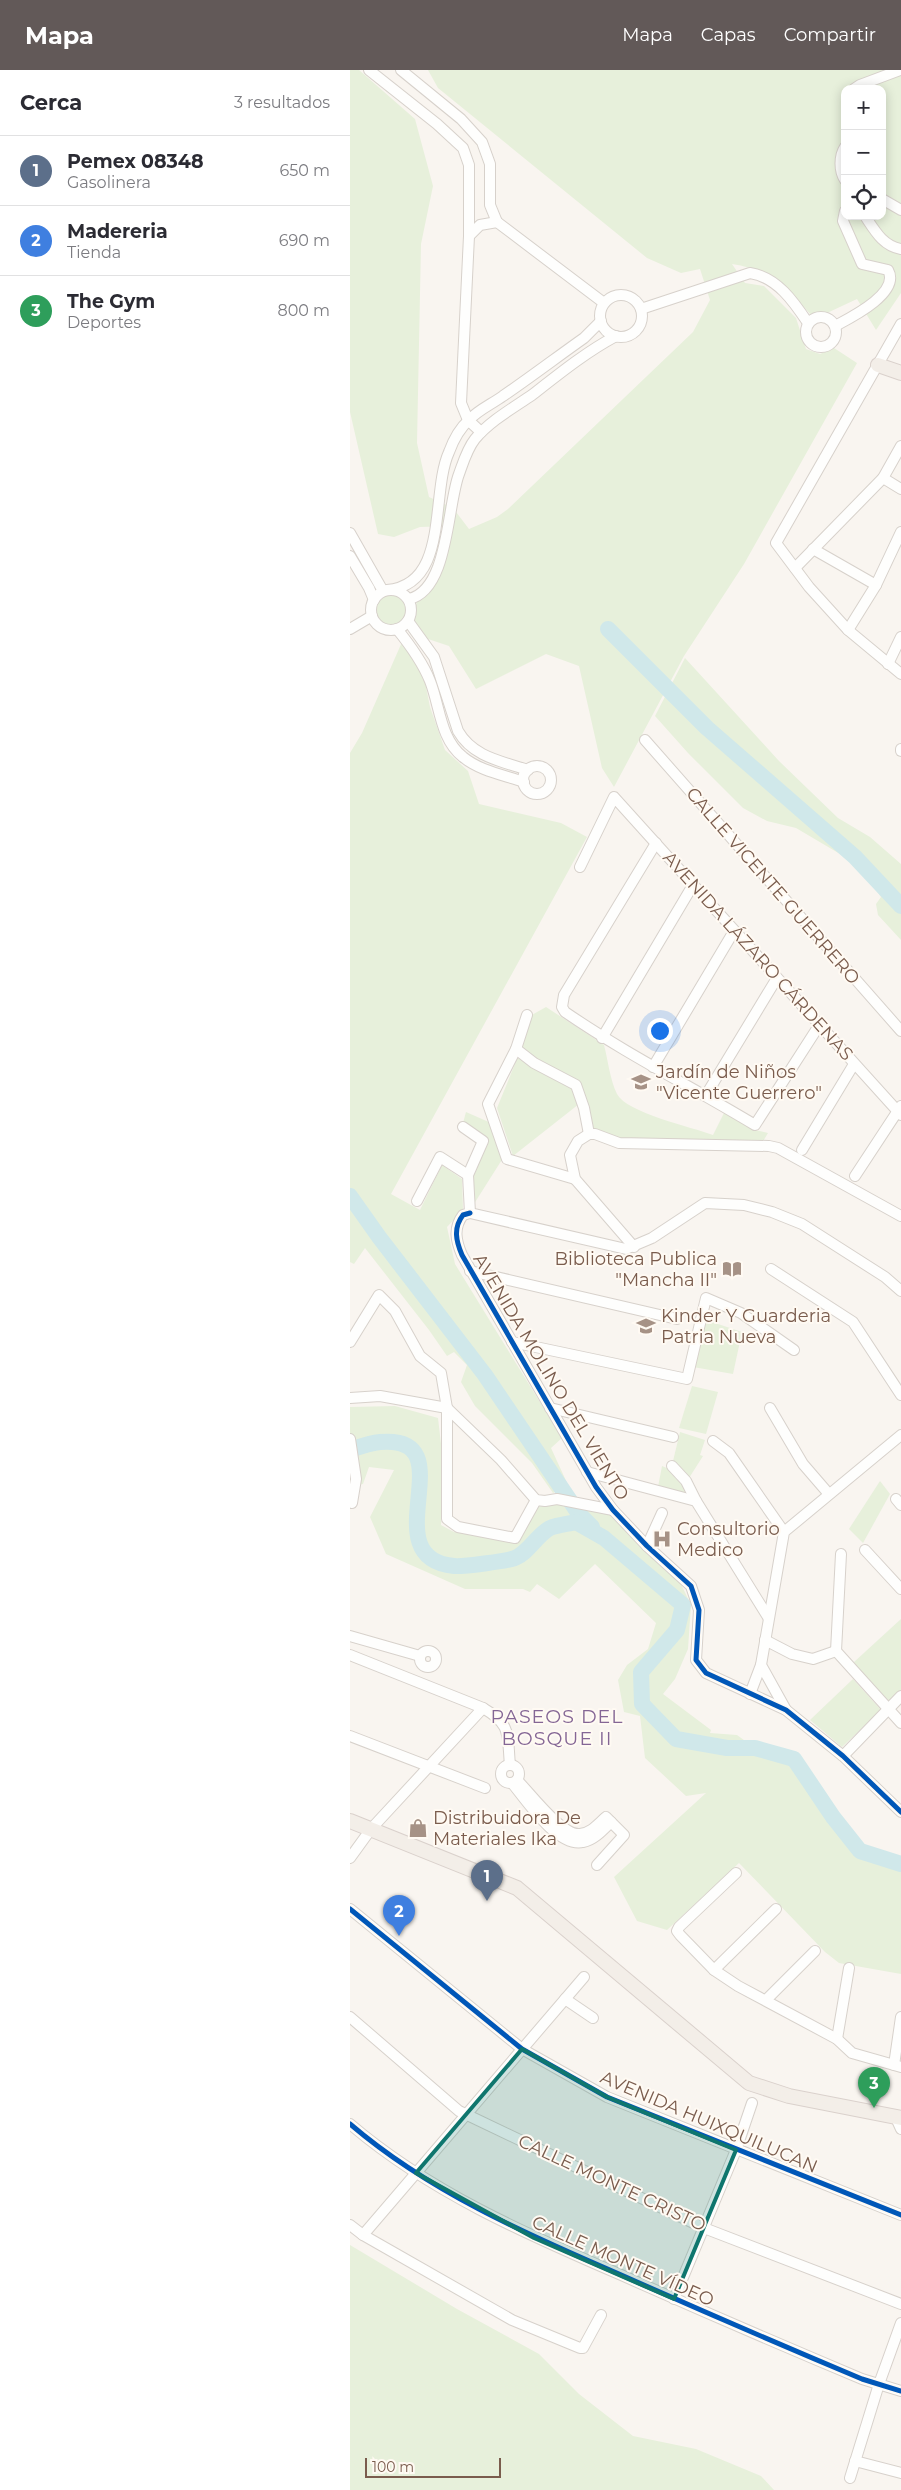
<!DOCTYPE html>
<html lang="es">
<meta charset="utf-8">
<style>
:root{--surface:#fff;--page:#f2f2f3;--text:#2b2b33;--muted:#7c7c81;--line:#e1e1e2;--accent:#625958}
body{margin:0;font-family:Montserrat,sans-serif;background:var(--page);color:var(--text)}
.controls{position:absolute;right:15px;top:15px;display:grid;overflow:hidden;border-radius:10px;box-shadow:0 2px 12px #0003}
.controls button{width:45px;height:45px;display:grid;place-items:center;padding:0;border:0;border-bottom:1px solid var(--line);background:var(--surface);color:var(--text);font:25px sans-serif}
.scale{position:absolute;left:15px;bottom:12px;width:136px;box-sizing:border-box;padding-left:5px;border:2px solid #7a5c4d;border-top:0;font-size:14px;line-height:18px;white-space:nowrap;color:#7a5c4d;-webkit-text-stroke:4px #fffaf3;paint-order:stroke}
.you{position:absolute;left:309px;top:960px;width:18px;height:18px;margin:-12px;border:4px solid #fff;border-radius:50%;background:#1a73e8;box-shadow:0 0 0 8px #1a73e833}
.badge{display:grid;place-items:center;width:32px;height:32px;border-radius:50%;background:var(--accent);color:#fff;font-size:16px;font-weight:700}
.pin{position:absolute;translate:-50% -41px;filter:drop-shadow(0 1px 2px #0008)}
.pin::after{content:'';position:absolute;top:26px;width:18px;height:15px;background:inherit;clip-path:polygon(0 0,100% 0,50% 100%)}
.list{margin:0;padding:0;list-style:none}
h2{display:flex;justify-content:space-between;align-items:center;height:65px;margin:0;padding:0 20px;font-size:21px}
h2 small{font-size:16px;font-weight:400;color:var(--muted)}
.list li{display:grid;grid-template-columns:32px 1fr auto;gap:15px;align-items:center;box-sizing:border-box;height:70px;padding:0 20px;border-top:1px solid var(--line)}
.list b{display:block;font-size:19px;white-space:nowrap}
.list p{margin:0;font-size:16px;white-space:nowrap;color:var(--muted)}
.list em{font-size:16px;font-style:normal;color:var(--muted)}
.icon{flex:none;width:28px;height:28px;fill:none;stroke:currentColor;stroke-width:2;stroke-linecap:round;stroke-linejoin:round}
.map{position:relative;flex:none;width:551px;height:2420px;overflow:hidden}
header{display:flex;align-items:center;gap:30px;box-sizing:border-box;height:70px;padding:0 25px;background:var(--accent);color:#fff}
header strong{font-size:24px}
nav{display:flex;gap:28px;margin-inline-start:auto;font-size:18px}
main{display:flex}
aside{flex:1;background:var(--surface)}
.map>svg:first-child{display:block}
.green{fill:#e7f0db;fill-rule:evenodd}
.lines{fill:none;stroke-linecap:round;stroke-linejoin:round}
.river{stroke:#d0e8ea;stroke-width:16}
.minor-casing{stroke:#d7d1cb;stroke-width:12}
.major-casing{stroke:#dad1cc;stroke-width:16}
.minor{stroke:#fefefd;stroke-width:10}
.major{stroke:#f3eee8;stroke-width:14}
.cycleway-casing{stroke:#fffaf3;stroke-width:8}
.cycleway{stroke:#0057b8;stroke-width:5}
.marked{fill:#0f766e;fill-opacity:0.2;stroke:#0f766e;stroke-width:4;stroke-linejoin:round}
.labels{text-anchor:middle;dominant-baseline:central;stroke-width:4;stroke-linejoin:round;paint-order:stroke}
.street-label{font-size:18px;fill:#7a5c4d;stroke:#fffaf3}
.poi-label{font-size:18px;fill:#7a5c4d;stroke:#fffaf3;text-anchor:start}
.neighbourhood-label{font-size:19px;letter-spacing:1px;fill:#846695;stroke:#fffaf3}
</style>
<header>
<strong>Mapa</strong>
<nav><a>Mapa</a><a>Capas</a><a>Compartir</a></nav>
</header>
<main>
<aside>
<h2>Cerca<small>3 resultados</small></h2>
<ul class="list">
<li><span class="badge" style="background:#5c6f8a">1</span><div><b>Pemex 08348</b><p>Gasolinera</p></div><em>650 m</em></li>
<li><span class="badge" style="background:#3f7fe0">2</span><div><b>Madereria</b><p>Tienda</p></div><em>690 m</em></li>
<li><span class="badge" style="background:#2e9e5b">3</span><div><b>The Gym</b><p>Deportes</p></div><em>800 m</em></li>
</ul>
</aside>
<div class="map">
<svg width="551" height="2420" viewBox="0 0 551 2420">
<rect width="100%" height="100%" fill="#f9f5f0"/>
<g class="green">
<path d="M 0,0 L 9,0 L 65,49 L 83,116 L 71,174 L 67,373 L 79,427 L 103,438 L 119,459 L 147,447 L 158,439 L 343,262 L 360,230 L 350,199 L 331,203 L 297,188 L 88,18 L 78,0 L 551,0 L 551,223 L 526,260 L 507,229 L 477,243 L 461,245 C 439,220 416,198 382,194 L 395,213 L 414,216 L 446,248 L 456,279 L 470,284 L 484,278 L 507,293 L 394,494 L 334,586 L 264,717 L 252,698 L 229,596 L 196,584 L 126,619 L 99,576 L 78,569 L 63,549 L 67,531 L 92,499 L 102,456 L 70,457 L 44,467 L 28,464 L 0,342 ZM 495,19 L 532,19 L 532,146 L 495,146 Z"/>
<circle cx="41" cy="540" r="17"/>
<polygon points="52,572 73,602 80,637 95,680 118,701 129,734 211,753 237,767 41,1124 70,1140 92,1095 112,1109 113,1140 97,1157 105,1194 212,1368 201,1378 218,1415 203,1423 182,1393 125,1336 111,1312 117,1295 104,1282 97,1286 79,1260 15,1178 4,1194 0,1192 0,683 12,663"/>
<polygon points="335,588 429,691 488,748 520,767 551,794 551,870 528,845 526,834 531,827 507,794 446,758 417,751 393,738 338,683 305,646"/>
<path d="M 196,937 L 254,975 C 258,990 260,1010 267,1024 C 277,1043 342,1057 363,1065 L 375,1041 L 405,1060 L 418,1063 L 412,1073 L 266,1070 L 241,1061 L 229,1014 L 182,989 L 169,978 L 180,946 Z"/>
<polygon points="172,987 200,1008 223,1017 229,1034 163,1086 147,1038 167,989"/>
<polygon points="116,1042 141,1053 153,1088 122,1137 121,1105 136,1070 113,1053"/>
<polygon points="356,1250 392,1262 383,1304 343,1297"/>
<polygon points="342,1316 368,1322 356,1364 329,1358"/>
<polygon points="45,1336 88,1348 93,1391 91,1455 104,1462 167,1469 186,1437 207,1434 259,1444 331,1514 341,1535 338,1579 325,1609 313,1624 361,1660 360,1663 387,1665 405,1678 444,1689 483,1747 510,1781 551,1793 551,1904 489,1893 475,1882 389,1793 317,1860 287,1851 264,1807 356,1723 336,1726 295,1688 290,1646 274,1642 268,1610 277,1595 298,1579 306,1553 245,1494 209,1529 187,1514 180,1522 173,1519 115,1519 36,1484 20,1447 44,1400 19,1397 13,1414 0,1416 0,1337"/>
<polygon points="330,1362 355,1370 350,1385 353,1386 339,1408 323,1391"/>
<path d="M 312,1396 C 327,1401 334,1412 340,1427 L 308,1417 Z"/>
<polygon points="530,1411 540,1424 513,1473 499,1459"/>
<polygon points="551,1549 551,1622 540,1634 503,1593"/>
<polygon points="503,1609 531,1640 492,1677 460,1650"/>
<polygon points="0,2175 107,2239 189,2284 229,2324 283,2366 346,2379 411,2406 424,2420 0,2420"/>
</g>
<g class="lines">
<g class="river">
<polyline points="258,559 357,658 505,787 551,836"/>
<polyline points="0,1126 29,1167 135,1305 229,1444 242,1457"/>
<path d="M 0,1380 C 9,1377 20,1373 30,1372 C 118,1364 20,1488 104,1496 C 112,1497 157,1491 165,1488 C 178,1483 187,1465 200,1458 C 207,1455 218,1454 226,1452 L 254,1468 L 333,1535 L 327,1560 L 291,1602 L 292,1634 L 326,1669 L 377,1678 L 405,1678 L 444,1689 L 483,1747 L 510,1781 L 551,1794"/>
</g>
<g class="minor-casing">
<g id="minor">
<polyline points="19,0 87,54 113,78 119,95 119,166 111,333 118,350 131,362"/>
<polyline points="51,0 111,49 132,72 140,94 140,135 147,152"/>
<polyline points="504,19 510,15 550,0"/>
<path d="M 495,77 C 489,86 489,101 495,110"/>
<polyline points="532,129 551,140"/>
<path d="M 515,146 C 525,161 533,176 551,179"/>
<polyline points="147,152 254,233"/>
<polyline points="119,166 130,155 147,152"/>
<circle cx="271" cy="246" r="21"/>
<path d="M 291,239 L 400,203 C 427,207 444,232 458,253"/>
<circle cx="471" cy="262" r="15"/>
<polyline points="551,254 426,473 459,517 498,560 551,604"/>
<path d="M 485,256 C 500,248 551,223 538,200 L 512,194 L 493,151 L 495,141"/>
<polyline points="533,408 551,419"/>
<polyline points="0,463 33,521"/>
<polyline points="463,479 526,515"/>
<polyline points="0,486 19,518 24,530"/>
<polyline points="445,498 533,408 551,376"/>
<circle cx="41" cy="540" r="20"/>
<path d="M 37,520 C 100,515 80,424 99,382 C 103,371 110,358 119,350 C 128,340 142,334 153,326 C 181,307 207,287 234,268 L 251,251"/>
<path d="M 59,529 C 99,520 97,435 109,404 C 113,393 117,379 125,369 C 140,351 163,338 182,325 C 209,304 236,282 266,266"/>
<path d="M 58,551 L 84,587 L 108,661 C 123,687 151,691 178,700"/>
<polyline points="0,559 22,546"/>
<path d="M 47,559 C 60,575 72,591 80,611 C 90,636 90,669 113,687 C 130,701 154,705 174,712"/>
<polyline points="498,560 526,515 551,462"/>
<polyline points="538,594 551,567"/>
<polyline points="295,670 551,961"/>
<polyline points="551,679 551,681"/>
<circle cx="187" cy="710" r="14"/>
<path d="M 306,773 L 214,925 L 212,937 L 215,942 C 276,984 342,1017 405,1055 L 470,954"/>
<polyline points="230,797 264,727 551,1045"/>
<polyline points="177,945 166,979 138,1034 157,1089 225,1109"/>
<polyline points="252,968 343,815"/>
<polyline points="166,979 184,993 226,1015 234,1038 239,1064"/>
<polyline points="303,997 384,861"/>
<polyline points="356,1025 427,908"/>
<polyline points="113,1057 133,1071 118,1105 120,1143"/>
<polyline points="452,1080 504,994"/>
<polyline points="505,1106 551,1036"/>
<polyline points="67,1131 90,1087 118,1105"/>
<path d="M 120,1143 L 113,1145 C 103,1158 106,1171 112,1185 L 246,1417 L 263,1440 L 297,1476 L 341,1516 L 349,1540 L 346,1590 L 356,1603 L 436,1640 L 493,1686 L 551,1742"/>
<polyline points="120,1143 276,1179 302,1168 355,1133 394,1135 422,1142 452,1154 535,1207 551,1221"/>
<polyline points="284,1177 225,1109 220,1085 228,1071 239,1064 245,1064 269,1073 419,1076 428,1078 551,1146"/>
<polyline points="421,1199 503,1252 551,1325"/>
<polyline points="120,1201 327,1249"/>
<polyline points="0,1272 29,1225 45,1241 70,1286 91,1303 97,1338 97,1449 108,1457 165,1468 186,1430"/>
<polyline points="162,1272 337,1309 356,1228 391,1243 444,1280"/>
<polyline points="0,1328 30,1326 97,1338"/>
<polyline points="97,1338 151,1390 186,1430 195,1431 207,1429 263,1440"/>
<polyline points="200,1338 323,1367"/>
<polyline points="420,1338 453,1394 478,1423"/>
<polyline points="0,1369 6,1409 2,1433"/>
<polyline points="363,1371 379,1383 434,1462"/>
<polyline points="322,1396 336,1411 346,1431"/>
<polyline points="237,1402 346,1431 418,1547"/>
<polyline points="546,1429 551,1435"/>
<polyline points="297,1476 312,1443"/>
<polyline points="515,1480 551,1519"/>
<polyline points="0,1566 70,1586"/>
<polyline points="415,1570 442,1584 463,1589 486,1581"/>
<circle cx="78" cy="1589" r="8"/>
<polyline points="486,1581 551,1653"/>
<polyline points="486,1581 491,1484"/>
<path d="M 0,1585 L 133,1638 C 162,1655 157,1664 160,1695"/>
<polyline points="400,1624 411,1595"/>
<polyline points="436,1640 411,1595 434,1462 551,1365"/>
<polyline points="0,1666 135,1718"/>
<polyline points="493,1686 551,1626"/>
<circle cx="160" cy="1704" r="9"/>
<path d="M 167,1710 C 180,1723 212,1766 230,1764 C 241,1763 248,1754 256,1747 L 274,1765 L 247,1795"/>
<path d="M 162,1713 C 176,1730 208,1778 233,1772 C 244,1770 253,1760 261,1752"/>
<polyline points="0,1788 21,1759 133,1638"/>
<polyline points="386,1803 329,1857 327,1861 330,1865 364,1900 388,1916 487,1969 502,1983 551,1997"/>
<polyline points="0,1839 172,1979 257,2027 551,2145"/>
<polyline points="364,1900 426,1839"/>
<polyline points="215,1929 243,1948"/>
<polyline points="416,1930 465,1881"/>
<polyline points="0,1947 109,2041 354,2158 551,2234"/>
<polyline points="487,1969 499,1898"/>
<polyline points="544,1995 551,1947"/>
<polyline points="546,2048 551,2059"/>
<path d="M 0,2054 C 78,2121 176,2164 269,2204 C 350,2240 431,2275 512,2309 L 551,2321"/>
<polyline points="0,2155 13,2165 162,2250 230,2278 233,2278 251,2245"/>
<polyline points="13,2165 234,1907"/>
<polyline points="324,2229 386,2080 402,2033"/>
<polyline points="505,2391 551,2403"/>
<polyline points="500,2408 529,2314 551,2253"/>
</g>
</g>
<g class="major-casing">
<g id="major">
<polyline points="528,295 551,303"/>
<polyline points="0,1751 167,1818 399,2013 439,2026 551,2048"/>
</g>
</g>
<use href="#minor" class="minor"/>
<use href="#major" class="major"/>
<g class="cycleway-casing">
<g id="cycleway">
<path d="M 120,1143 L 113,1145 C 103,1158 106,1171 112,1185 L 246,1417 L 263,1440 L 297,1476 L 341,1516 L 349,1540 L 346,1590 L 356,1603 L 436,1640 L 493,1686 L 551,1742"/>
<polyline points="0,1839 172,1979 257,2027 551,2145"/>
<path d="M 0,2054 C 78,2121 176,2164 269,2204 C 350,2240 431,2275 512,2309 L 551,2321"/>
</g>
</g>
<use href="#cycleway" class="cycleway"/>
</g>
<path class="marked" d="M 172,1979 L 257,2027 L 386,2080 L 324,2229 L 184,2168 L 66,2103 Z"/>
<defs>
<g id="school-bare" transform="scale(1.5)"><path d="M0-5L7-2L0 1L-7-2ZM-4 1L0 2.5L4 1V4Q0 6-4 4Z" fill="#a69286" stroke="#fffaf3" stroke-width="2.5" paint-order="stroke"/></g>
<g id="library-bare" transform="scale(1.5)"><path d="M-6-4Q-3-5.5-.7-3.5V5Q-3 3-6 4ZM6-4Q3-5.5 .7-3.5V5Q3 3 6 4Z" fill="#a69286" stroke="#fffaf3" stroke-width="2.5" paint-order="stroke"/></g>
<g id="hospital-bare" transform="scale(1.5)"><path d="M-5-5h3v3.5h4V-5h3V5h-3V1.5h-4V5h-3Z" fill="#a69286" stroke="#fffaf3" stroke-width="2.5" paint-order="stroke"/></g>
<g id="shop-bare" transform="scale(1.5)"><path d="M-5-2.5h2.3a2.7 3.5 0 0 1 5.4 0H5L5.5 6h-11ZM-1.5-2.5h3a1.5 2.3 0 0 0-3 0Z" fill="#a69286" stroke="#fffaf3" stroke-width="2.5" paint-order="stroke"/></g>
</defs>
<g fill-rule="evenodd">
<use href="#school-bare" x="291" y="1012"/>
<use href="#library-bare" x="382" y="1199"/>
<use href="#school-bare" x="296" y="1256"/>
<use href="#hospital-bare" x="312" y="1469"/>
<use href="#shop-bare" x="68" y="1758"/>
</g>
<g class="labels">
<g class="street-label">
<text transform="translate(423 816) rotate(49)">CALLE VICENTE GUERRERO</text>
<text transform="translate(408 886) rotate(48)">AVENIDA LÁZARO CÁRDENAS</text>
<text transform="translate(201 1307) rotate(59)">AVENIDA MOLINO DEL VIENTO</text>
<text transform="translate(359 2052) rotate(23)">AVENIDA HUIXQUILUCAN</text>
<text transform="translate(262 2113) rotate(25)">CALLE MONTE CRISTO</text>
<text transform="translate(273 2191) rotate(24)">CALLE MONTE VÍDEO</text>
</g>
<g class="poi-label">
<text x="306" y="1002">Jardín de Niños<tspan x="306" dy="21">"Vicente Guerrero"</tspan></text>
<text x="367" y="1189" text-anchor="end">Biblioteca Publica<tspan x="367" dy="21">"Mancha II"</tspan></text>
<text x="311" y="1246">Kinder Y Guarderia<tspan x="311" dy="21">Patria Nueva</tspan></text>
<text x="327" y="1459">Consultorio<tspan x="327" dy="21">Medico</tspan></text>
<text x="83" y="1748">Distribuidora De<tspan x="83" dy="21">Materiales Ika</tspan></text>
</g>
<g class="neighbourhood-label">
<text x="207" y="1646">PASEOS DEL<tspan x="207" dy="22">BOSQUE II</tspan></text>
</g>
</g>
</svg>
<div class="controls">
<button>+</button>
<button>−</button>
<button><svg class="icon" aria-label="locate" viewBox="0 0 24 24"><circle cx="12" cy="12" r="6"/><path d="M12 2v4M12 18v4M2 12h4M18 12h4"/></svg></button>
</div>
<div class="scale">100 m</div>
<div class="you"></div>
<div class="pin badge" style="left:137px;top:1831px;background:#5c6f8a">1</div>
<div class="pin badge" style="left:49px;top:1866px;background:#3f7fe0">2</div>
<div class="pin badge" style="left:524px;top:2038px;background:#2e9e5b">3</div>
</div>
</main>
